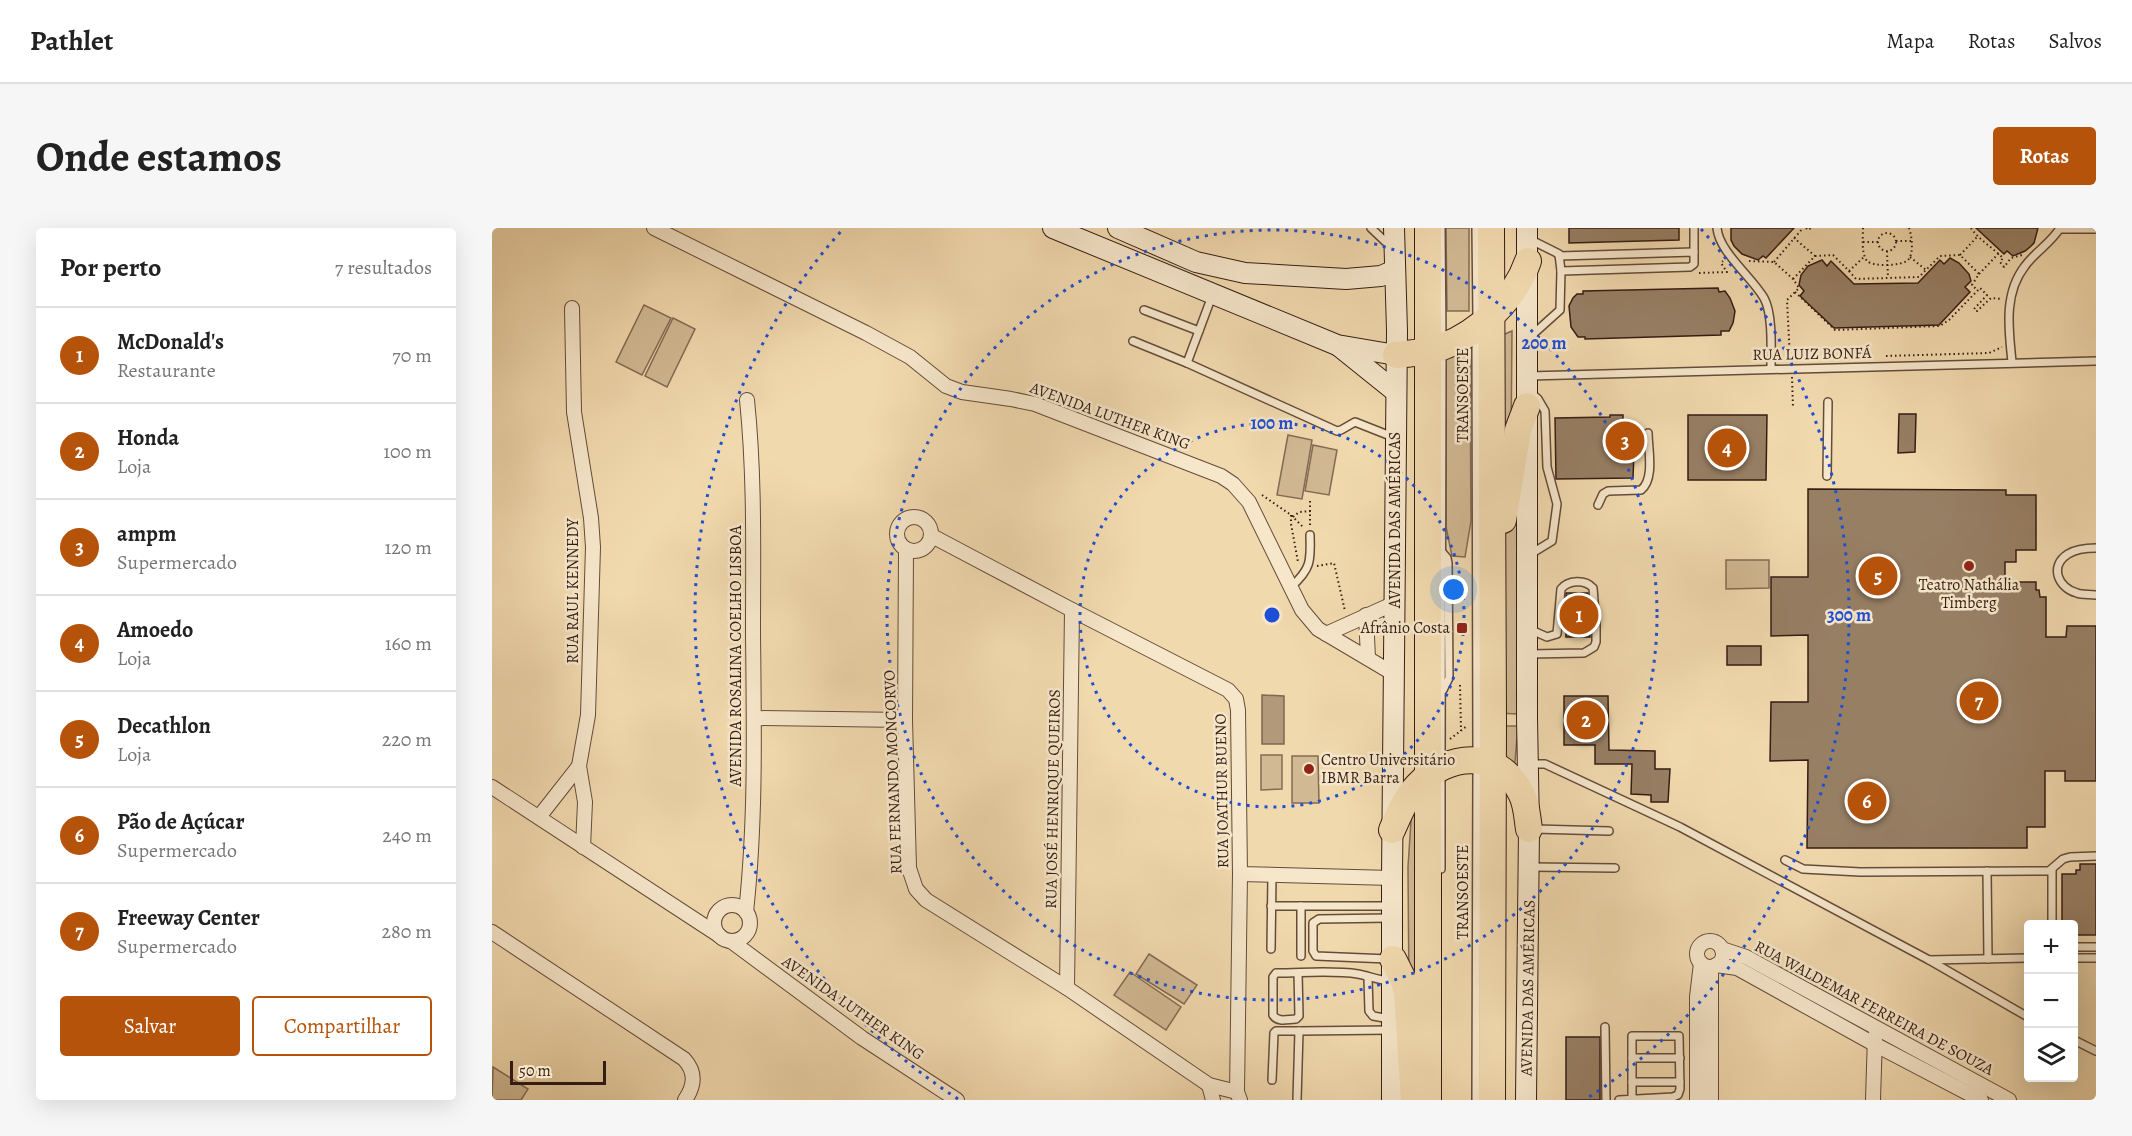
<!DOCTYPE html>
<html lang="pt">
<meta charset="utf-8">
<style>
:root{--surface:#fff;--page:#f6f6f6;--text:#222;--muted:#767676;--line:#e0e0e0;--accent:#b45309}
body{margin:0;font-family:Alegreya,serif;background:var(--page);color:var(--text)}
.controls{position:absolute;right:18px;bottom:18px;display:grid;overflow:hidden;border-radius:6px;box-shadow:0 6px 24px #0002}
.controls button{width:54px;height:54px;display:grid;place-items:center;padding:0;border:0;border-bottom:2px solid var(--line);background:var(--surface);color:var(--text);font:30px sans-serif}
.scale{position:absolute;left:18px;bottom:15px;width:96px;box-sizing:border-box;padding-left:6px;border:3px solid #351d13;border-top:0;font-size:16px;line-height:21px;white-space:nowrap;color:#351d13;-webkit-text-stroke:4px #f6e6ca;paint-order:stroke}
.you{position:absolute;left:962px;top:362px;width:21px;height:21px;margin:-15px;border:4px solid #fff;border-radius:50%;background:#1a73e8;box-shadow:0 0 0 9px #1a73e833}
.badge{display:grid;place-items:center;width:39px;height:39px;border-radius:50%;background:var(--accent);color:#fff;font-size:20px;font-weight:700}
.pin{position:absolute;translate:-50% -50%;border:3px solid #fff;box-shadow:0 2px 6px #0006}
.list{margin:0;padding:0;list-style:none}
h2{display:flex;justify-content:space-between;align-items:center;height:78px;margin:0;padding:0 24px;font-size:26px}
h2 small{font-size:20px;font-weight:400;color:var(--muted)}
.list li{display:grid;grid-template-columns:39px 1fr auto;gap:18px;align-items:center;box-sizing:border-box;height:96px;padding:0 24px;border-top:2px solid var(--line)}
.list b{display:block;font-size:22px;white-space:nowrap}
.list p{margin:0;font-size:20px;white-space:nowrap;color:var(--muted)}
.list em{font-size:20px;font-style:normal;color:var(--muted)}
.actions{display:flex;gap:12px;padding:18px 24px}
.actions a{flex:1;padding:14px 0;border:2px solid var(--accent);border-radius:6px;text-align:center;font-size:21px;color:var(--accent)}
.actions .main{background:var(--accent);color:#fff}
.icon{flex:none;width:33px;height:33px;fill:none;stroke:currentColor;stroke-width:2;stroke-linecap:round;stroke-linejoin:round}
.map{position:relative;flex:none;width:1604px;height:872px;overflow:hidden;border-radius:6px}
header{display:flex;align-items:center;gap:36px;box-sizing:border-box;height:84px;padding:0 30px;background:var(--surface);border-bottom:2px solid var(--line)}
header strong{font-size:28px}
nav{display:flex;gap:33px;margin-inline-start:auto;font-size:21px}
.intro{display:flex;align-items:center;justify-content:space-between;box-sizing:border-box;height:144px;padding:0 36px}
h1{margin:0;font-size:42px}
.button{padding:15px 27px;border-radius:6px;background:var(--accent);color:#fff;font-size:21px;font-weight:700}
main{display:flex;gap:36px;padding:0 36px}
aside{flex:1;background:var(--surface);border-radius:6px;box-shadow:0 6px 24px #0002}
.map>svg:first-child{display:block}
.green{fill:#d1b994;stroke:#836b54;stroke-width:1.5}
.water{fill:#b19979;stroke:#7f6750;stroke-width:1.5}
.building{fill:#977f64;stroke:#351d13;stroke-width:1.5}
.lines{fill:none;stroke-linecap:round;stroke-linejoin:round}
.lane-casing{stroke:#644c3a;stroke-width:10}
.street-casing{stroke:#644c3a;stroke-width:16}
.secondary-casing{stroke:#351d13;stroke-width:22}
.highway-casing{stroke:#351d13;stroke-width:28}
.path{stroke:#351d13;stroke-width:2;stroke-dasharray:1.5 3;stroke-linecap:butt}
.lane{stroke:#f6e6ca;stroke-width:7}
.street{stroke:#f6e6ca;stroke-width:14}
.secondary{stroke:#f6e6ca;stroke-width:20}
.highway{stroke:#f1d9ae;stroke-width:26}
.ring{fill:none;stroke:#1d4ed8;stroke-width:3;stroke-dasharray:3 6}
.poi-dot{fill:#8f2418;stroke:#f6e6ca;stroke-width:2}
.labels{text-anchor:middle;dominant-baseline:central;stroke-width:5;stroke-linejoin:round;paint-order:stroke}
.street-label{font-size:16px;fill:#351d13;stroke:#f6e6ca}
.poi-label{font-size:16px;fill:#351d13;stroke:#f6e6ca}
.centre{fill:#1d4ed8;stroke:#f6e6ca;stroke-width:3}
.ring-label{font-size:18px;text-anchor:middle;font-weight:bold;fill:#1d4ed8;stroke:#f6e6ca;stroke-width:5;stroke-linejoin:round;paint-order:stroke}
</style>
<header>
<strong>Pathlet</strong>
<nav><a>Mapa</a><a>Rotas</a><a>Salvos</a></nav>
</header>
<div class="intro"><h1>Onde estamos</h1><a class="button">Rotas</a></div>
<main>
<aside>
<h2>Por perto<small>7 resultados</small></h2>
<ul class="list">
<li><span class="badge">1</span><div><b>McDonald's</b><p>Restaurante</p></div><em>70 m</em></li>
<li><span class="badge">2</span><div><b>Honda</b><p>Loja</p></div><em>100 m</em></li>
<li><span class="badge">3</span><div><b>ampm</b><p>Supermercado</p></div><em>120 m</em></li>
<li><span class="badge">4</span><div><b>Amoedo</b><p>Loja</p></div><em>160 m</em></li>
<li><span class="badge">5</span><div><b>Decathlon</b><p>Loja</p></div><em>220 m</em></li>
<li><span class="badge">6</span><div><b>Pão de Açúcar</b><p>Supermercado</p></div><em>240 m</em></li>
<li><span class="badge">7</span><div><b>Freeway Center</b><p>Supermercado</p></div><em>280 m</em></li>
</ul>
<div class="actions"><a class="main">Salvar</a><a>Compartilhar</a></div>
</aside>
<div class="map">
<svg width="1604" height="872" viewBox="0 0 1604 872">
<rect width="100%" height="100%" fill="#f1d9ae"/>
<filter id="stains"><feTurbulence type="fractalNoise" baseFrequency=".00333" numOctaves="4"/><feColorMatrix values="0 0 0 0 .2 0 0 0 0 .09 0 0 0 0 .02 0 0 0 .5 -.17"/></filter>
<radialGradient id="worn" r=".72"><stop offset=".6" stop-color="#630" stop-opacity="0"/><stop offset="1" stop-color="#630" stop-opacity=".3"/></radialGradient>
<g class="green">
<polygon points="954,0 977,0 977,83 955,83"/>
<polygon points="152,77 179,90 150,147 124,134"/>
<polygon points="181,90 203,101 175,159 153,148"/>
<polygon points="1020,103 1019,215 1011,265 1006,109"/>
<polygon points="970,116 978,132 979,293 973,329 960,328 954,299 954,127"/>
<polygon points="796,207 820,212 810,271 785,267"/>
<polygon points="821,217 845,222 837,267 813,263"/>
<polygon points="1027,243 1025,486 1006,485 1014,289"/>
<polygon points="1234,332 1277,332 1277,360 1234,361"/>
<polygon points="1005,498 1026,498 1022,545 1005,535"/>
<polygon points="769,527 790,527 790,561 769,562"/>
<polygon points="800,528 826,528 827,575 800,575"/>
<polygon points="920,577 926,580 926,866 917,765 916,639"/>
<polygon points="657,726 705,757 692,776 644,746"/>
<polygon points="638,744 689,779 674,802 622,767"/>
<polygon points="1,839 36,861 29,872 0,872"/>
</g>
<polygon class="water" points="770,467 792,468 792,516 770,516"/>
<g class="building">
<polygon points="1077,0 1187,0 1187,12 1077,15"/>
<polygon points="1239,0 1302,0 1274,30 1271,28 1266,32 1250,26 1242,18 1239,12"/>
<polygon points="1484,0 1546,0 1542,15 1538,19 1533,23 1521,28 1515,23 1512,26"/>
<polygon points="1458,30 1467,35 1477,46 1479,53 1473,59 1478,64 1447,97 1342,100 1308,68 1312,63 1307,57 1309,47 1316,38 1330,32 1335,38 1339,33 1362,56 1426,55 1448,32 1452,36"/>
<polygon points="1226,60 1227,64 1233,63 1238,70 1243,83 1241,95 1237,103 1229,103 1229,107 1093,111 1093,109 1086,109 1079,99 1077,78 1081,70 1085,66 1091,66 1091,63"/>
<polygon points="1407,186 1424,186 1423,224 1406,225"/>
<polygon points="1118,187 1131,187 1131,196 1140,196 1146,201 1146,224 1142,224 1141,250 1064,251 1063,190 1118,189"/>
<polygon points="1196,187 1275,187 1274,252 1196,252"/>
<polygon points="1316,261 1514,262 1514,267 1544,267 1544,322 1524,322 1524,334 1513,334 1513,354 1544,354 1544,362 1547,362 1548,369 1554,369 1554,409 1574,409 1575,398 1604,398 1604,553 1573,553 1573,543 1553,543 1553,599 1535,599 1535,620 1315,620 1316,532 1278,533 1279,474 1316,474 1316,407 1279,408 1279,349 1316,349"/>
<polygon points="1074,365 1096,365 1098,409 1074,409"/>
<rect x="1235" y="418" width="34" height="19"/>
<polygon points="1072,468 1116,468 1117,522 1163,523 1163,541 1178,541 1176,574 1159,574 1159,567 1139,566 1140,536 1103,536 1103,517 1072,517"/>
<polygon points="1588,636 1604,636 1604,707 1581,707 1581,696 1570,696 1570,646 1584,646 1584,642 1588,642"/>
<rect x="1074" y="809" width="34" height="63"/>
</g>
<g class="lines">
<g class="lane-casing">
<g id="lane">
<polyline points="879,0 899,19"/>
<polyline points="949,0 950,113"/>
<polyline points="984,0 985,92"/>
<polyline points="1202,0 1202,24"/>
<path d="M 1225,0 C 1227,24 1260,49 1272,70 C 1281,86 1279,122 1279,141"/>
<polyline points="1568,1 1604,1"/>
<polyline points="1037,11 1067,26 1069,43 1068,82 1038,109"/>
<polyline points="1067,28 1202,24 1202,36 1198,39 1069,43"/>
<polyline points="652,82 707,103"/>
<polyline points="984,107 985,527"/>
<polyline points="641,113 695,135 845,203 849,202 863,194 901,209"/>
<path d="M 1520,134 C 1517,103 1511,66 1533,38 C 1543,24 1559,15 1568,0"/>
<polyline points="695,135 720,68"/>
<polyline points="1037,148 1604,133"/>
<polyline points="1335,248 1336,174"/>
<path d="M 1106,277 L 1111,266 L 1116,263 L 1149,262 C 1163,251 1156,221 1156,205"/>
<path d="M 1604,320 C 1595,320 1584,321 1576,326 C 1557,338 1566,360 1585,365 C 1590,367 1598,366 1604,367"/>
<polyline points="950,324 955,330 956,335 957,450 951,462"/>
<polyline points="1037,327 1060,313 1065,276 1055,239 1053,183 1046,171 1038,164"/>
<path d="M 799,359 C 819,341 819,333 818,307"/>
<path d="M 1037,401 L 1055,409 L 1065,406 L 1069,361 C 1076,352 1093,351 1101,360 L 1104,398 L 1104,414 L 1102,419 L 1092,425 L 1038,426"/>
<polyline points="949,533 950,125"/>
<polyline points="1038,536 1053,536 1188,599 1437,732 1536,789"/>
<polyline points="1043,601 1117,603"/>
<polyline points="1293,632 1311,641 1368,644 1557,643 1571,631 1578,629 1604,628"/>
<polyline points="1039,639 1123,640"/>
<polyline points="949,641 949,548"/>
<polyline points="1560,642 1560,696"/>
<polyline points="1495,643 1496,731"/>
<polyline points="779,678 897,678"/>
<polyline points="809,678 809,728"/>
<polyline points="1582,719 1604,719"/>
<polyline points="779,721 780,647"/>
<polyline points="1582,730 1604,730"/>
<polyline points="896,731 824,728 821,723 821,695 827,691 898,690"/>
<polyline points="1437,732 1536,730"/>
<path d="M 806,745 L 807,788 L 804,791 C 796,791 786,795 781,787 L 781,749 L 784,745 C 811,745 840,742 866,746 C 877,748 885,752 898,753"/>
<polyline points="876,750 877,783 881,788 898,791"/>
<polyline points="1113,799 1114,872"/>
<polyline points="1582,812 1604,823"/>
<polyline points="1140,830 1188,830"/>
<polyline points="780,852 782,805 784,803 807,803"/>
<polyline points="1140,854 1188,854"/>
<polyline points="805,872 807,803 899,802"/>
<polyline points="984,872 985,539"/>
<polyline points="1127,872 1181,869 1186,867 1188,861 1187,808 1140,808 1140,870"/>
</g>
</g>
<g class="street-casing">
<g id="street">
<polyline points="162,0 374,105 418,129 454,158 470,164 519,171 543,176 729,248 741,256 757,274 810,382 826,401 902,446"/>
<polyline points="80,80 82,184 99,290 101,319 96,487 87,538 93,574 91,619"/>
<circle cx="422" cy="306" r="17"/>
<polyline points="440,308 580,382 736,462 744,471 746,482 748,646 745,864 748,872"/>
<polyline points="414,321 413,492 417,640 424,661 434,672 575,760 717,857 745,864"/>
<polyline points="874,387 876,430"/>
<polyline points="834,406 903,375"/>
<polyline points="262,490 413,492"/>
<polyline points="0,559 228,708"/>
<polyline points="47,589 87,538"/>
<polyline points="748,646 900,650"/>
<circle cx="240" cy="695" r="18"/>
<path d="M 254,684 C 264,592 262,499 261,405 C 261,328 263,250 255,172"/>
<path d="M 0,704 L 192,831 C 204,844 203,857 193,872"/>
<polyline points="239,713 370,810 465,872"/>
<circle cx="1218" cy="726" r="13"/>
<polyline points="1230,721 1254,729 1517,872"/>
<polyline points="1224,737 1245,740 1382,816 1489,872"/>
<polyline points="1219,739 1219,872"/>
<polyline points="575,760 580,382"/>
<polyline points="717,857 721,872"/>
<polyline points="1205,872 1205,769 1209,735"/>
<polyline points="1381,872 1383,808"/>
</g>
</g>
<g class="secondary-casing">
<g id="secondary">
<polyline points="561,0 845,117 904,127"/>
<polyline points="626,0 704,34 753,45 854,51 889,48 903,42"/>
<polyline points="848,119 904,164"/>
<polyline points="900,872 900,650 905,103 902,0"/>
<polyline points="1034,872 1037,601 1035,490 1035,0"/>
</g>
</g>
<g class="highway-casing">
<g id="highway">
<polyline points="999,0 1001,493 1000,872"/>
<path d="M 904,127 C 919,125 936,125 950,119 C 987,105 1023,71 1036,33"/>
<polyline points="1011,292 1026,202 1035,178"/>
<path d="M 900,602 C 907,586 913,571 925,558 C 955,525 1007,520 1029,565 C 1035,576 1035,589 1037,601"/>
<polyline points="901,731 912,753 915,765 922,872"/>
<polyline points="936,872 936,0"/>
</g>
</g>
<g class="path">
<polyline points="1314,0 1316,2 1319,0"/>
<path d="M 1371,0 C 1371,9 1369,25 1375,33 C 1381,39 1410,38 1416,32 C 1422,26 1420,8 1417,0"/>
<path d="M 1479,0 C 1485,10 1501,20 1511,30 L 1508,34 L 1512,39 L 1519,30 L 1530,27"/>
<circle cx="1395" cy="14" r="9"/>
<polyline points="1404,13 1419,13"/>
<polyline points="1371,14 1387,14"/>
<polyline points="1395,23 1396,50"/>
<polyline points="1468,27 1485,9"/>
<polyline points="1323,28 1341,27 1357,43 1373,28"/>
<polyline points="1418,29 1434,42"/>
<polyline points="1257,33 1282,34 1301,51 1307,60 1295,72 1298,131"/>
<polyline points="1282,34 1311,0"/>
<polyline points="1357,43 1364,51 1427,49 1448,28 1468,27 1487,46 1480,57 1485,62"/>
<polyline points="1207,45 1235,44 1229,35 1231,33"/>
<polyline points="1487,46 1507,25"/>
<polyline points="1301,51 1323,28 1302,10"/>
<polyline points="1303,64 1343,102 1448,98 1457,92 1488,60 1495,67 1482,81 1485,83 1499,70 1510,71"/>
<polyline points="1394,128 1497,125 1510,119"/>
<polyline points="1300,149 1301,180"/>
<polyline points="770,267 799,287 812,300"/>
<polyline points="818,273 818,298"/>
<polyline points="799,287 799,296 806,334"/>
<polyline points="801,289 807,284 819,283"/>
<polyline points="825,338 842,335 853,383"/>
<polyline points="968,457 969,503"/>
<polyline points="958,511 975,498"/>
</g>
<use href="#lane" class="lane"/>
<use href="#street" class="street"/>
<use href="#secondary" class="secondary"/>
<use href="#highway" class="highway"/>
</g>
<g class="ring">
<circle cx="780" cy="387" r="192"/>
<circle cx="780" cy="387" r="385"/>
<path d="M466 871A577 577 0 0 1 351 1M1209 1A577 577 0 0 1 1094 871"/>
</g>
<g class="poi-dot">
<circle cx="1477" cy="338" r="6"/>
<rect x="964" y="394" width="12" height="12" rx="3"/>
<circle cx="817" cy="541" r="6"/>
</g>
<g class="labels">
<g class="street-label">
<text transform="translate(1320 126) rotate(-1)">RUA LUIZ BONFÁ</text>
<text transform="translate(971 167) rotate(-90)">TRANSOESTE</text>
<text transform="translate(618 188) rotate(20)">AVENIDA LUTHER KING</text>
<text transform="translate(903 292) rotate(-90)">AVENIDA DAS AMÉRICAS</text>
<text transform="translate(81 363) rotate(-90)">RUA RAUL KENNEDY</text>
<text transform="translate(244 428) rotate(-90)">AVENIDA ROSALINA COELHO LISBOA</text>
<text transform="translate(401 544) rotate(-92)">RUA FERNANDO MONCORVO</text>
<text transform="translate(730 563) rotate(-91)">RUA JOATHUR BUENO</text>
<text transform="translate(561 571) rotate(-89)">RUA JOSÉ HENRIQUE QUEIROS</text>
<text transform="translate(971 664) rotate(-90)">TRANSOESTE</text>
<text transform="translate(1036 760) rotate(-89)">AVENIDA DAS AMÉRICAS</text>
<text transform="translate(361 780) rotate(35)">AVENIDA LUTHER KING</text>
<text transform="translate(1382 780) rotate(28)">RUA WALDEMAR FERREIRA DE SOUZA</text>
</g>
<g class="poi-label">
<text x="1477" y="357">Teatro Nathália<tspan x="1477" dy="18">Timberg</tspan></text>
<text x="958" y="400" text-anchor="end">Afrânio Costa</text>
<text x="829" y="532" text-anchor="start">Centro Universitário<tspan x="829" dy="18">IBMR Barra</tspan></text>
</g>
</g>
<circle cx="780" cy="387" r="9" class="centre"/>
<g class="ring-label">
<text x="1052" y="121">200 m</text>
<text x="780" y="201">100 m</text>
<text x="1357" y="393">300 m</text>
</g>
<rect width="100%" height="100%" filter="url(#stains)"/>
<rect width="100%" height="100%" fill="url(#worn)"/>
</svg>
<div class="controls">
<button>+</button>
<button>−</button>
<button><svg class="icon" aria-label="layers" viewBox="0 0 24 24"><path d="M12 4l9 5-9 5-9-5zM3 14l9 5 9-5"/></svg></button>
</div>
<div class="scale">50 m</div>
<div class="you"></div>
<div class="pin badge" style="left:1087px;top:387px">1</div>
<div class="pin badge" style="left:1094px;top:492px">2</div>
<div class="pin badge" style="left:1133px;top:213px">3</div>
<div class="pin badge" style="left:1235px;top:220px">4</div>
<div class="pin badge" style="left:1386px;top:348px">5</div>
<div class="pin badge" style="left:1375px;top:573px">6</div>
<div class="pin badge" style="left:1487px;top:473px">7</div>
</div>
</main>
